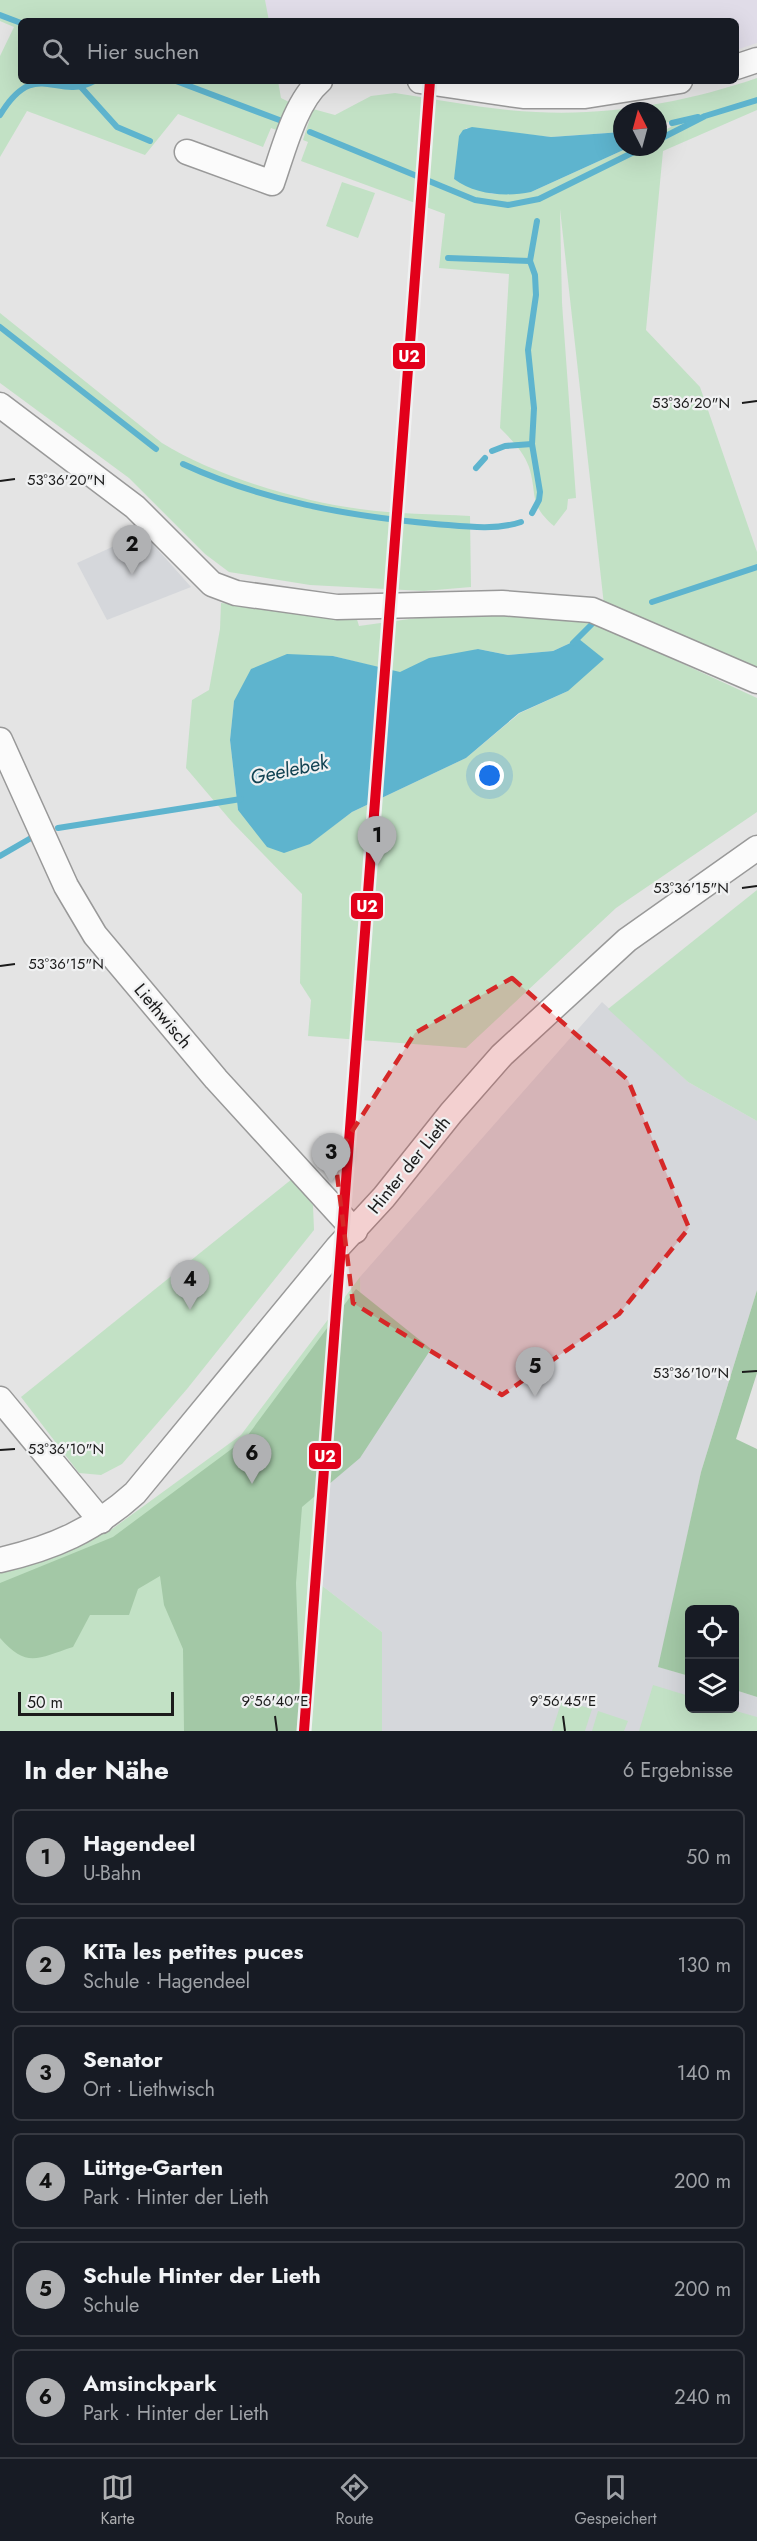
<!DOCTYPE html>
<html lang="de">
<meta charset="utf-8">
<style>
:root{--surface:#171b24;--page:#20242c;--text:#f1f3f6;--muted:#9ea1a6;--line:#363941;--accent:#b0b1b3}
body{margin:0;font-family:Jost,sans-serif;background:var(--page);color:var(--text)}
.controls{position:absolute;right:18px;bottom:18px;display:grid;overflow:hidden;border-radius:9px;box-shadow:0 6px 24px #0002}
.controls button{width:54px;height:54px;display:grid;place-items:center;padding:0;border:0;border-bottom:2px solid var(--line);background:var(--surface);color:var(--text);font:30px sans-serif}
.compass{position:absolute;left:613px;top:102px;width:54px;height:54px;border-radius:50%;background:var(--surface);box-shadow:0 6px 24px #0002;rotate:354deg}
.scale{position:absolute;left:18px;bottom:15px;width:156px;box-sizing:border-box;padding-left:6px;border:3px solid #1b1b1b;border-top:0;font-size:16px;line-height:21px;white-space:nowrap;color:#1b1b1b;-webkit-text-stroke:4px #f0f1f2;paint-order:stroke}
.you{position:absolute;left:490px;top:776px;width:21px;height:21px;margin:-15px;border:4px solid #fff;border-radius:50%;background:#1a73e8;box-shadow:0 0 0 9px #1a73e833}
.badge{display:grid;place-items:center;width:39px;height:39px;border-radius:50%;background:var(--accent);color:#111;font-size:20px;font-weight:700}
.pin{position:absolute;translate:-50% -50px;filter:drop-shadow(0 2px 3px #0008)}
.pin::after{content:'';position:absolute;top:32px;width:21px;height:18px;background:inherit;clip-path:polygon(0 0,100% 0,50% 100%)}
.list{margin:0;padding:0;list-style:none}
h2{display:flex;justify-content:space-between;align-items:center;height:78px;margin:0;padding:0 24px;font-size:26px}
h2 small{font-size:20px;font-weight:400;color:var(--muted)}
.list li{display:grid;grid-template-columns:39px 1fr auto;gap:18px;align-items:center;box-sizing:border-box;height:96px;margin:0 12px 12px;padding:0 12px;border:2px solid var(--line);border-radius:9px}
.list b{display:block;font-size:22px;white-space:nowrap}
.list p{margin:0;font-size:20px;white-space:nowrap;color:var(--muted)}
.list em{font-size:20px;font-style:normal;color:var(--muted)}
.icon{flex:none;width:33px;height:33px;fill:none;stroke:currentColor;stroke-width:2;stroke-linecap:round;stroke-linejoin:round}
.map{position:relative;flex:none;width:757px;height:1731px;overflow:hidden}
.search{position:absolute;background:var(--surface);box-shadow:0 6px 24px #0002;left:18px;right:18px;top:18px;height:66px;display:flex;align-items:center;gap:15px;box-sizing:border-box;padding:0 21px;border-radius:9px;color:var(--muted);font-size:22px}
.sheet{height:726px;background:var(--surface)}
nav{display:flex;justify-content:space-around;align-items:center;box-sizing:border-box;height:84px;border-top:2px solid var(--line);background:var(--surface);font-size:16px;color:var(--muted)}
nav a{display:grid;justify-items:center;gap:3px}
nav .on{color:var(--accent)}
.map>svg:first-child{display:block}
.built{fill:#d5d7db}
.industrial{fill:#e0dce8}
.green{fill:#c2e1c5;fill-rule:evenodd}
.forest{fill:#a3c8a6}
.water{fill:#5eb4ce}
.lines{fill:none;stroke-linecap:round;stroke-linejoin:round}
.stream{stroke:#5eb4ce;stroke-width:6}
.street-casing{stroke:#999;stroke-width:27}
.street{stroke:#fbfbfb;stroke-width:24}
.metro-1-casing{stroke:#f0f1f2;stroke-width:15}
.metro-1{stroke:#e2001a;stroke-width:10}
.marked{fill:#d62828;fill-opacity:0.2;stroke:#d62828;stroke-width:4.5;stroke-dasharray:12 8;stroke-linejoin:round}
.ticks{fill:none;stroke:#1b1b1b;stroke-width:2}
.labels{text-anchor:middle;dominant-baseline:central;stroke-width:4.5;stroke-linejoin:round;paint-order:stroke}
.street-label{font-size:18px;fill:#1b1b1b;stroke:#f0f1f2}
.water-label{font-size:20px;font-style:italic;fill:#124353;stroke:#f0f1f2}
.ticks-label{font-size:15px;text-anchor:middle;fill:#1b1b1b;stroke:#f0f1f2;stroke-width:4.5;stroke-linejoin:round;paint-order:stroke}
.line-badge{stroke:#f0f1f2;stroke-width:2}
.badge-label{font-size:16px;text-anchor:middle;font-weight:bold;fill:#fff}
</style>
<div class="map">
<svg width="757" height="1731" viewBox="0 0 757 1731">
<rect width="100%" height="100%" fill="#e4e4e4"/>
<g class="built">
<polygon points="143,533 191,587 107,620 77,563"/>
<polygon points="602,1002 688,1082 757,1121 757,1290 701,1472 659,1667 689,1676 690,1708 734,1708 735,1690 757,1697 757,1731 382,1731 382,1632 312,1578 361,1322 360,1277"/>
</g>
<polygon class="industrial" points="265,0 757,0 757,43 736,50 736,21 268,21"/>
<g class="green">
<polygon points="0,0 265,0 269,21 21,21 21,81 278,81 281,98 289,102 279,131 271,128 263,147 178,114 145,155 27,111 0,157 0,56 14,27 0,21"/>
<path d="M 757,78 L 757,110 L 663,151 L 646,330 L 700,387 L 757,552 L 757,673 L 604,605 L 560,209 L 562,303 L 576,498 L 568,499 L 567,509 L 554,526 C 528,504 538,496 529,467 C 524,452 511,439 500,428 L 509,274 L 439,268 L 445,214 L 301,161 L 308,142 L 303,140 L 313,109 L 335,115 L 371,96 L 395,93 C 441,100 489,110 536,112 C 610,116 687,102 757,78 ZM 622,111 L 658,111 L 658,124 L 670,122 L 671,127 L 658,133 L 658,147 L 630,147 L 531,192 L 492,194 L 454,179 L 466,128 L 551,137 L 622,132 Z"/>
<polygon points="342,182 375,193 358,238 326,226"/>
<path d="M 0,313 L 162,443 C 213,475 301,502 360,509 C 396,514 434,514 470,516 L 471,587 L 424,591 L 310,585 L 229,572 L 205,554 L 129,478 L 0,383 Z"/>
<path d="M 221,603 L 356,616 L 359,626 L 489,608 L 590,621 L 757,698 L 757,812 L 616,908 L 466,1048 L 308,1036 L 311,1000 L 300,983 L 302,894 L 232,822 L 186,768 L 192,700 L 209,690 L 220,629 ZM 579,639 L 568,691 L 520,713 L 466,758 L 352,812 L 309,844 L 238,810 L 230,740 L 234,701 L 333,656 L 400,673 L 478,649 L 508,655 L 553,651 Z"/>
<polygon points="757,890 757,1121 688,1082 608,1009"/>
<polygon points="292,1179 313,1205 314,1230 187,1389 122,1464 101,1475 79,1473 21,1397"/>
<polygon points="360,1277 361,1322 312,1578 382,1632 382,1731 0,1731 0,1573 108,1532 241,1435"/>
<polygon points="653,1685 689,1696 690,1708 729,1709 757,1717 757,1731 639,1731"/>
<polygon points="562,1700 592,1709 585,1731 552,1731"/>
<polygon points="598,1711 628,1721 624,1731 592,1731"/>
</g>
<g class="forest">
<path d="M 356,1289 L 431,1349 L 360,1458 L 302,1507 L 296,1583 L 300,1693 L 297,1731 L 184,1731 L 183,1649 L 164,1605 L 160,1576 L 138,1589 L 129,1615 L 90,1615 L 73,1647 C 38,1658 27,1669 0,1638 L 0,1583 L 113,1537 L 245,1439 Z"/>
<polygon points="757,1290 757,1373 736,1439 757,1449 757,1697 735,1690 734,1610 690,1610 689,1676 658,1667 701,1472"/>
</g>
<g class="water">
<path d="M 472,127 L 551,137 L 622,132 L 622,147 L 630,147 L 531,192 C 506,197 475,195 454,179 L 459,136 L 463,130 Z"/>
<polygon points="579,639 604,659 568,691 519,713 466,758 352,812 310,844 284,853 267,847 238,810 230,740 234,701 251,669 287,654 333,656 400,672 429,658 478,649 508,655 553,651"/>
</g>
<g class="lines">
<g class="stream">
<polyline points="0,15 21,23"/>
<polyline points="176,81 282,121"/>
<polyline points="80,86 117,127 150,141"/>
<path d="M 0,115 C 36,56 56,102 94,81"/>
<polyline points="672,123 698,117"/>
<polyline points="310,132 475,200 508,205 539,199 644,147"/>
<polyline points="658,140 705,116 757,100"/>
<polyline points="448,258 530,261"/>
<polyline points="0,327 156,449"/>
<polyline points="492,451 505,446 532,444"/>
<path d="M 183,464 C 263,501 348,516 435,524 C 462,526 494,531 521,522"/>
<polyline points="476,468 485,458"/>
<polyline points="532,513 539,500 540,492 532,444 534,408 528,350 536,295 535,275 530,261 537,221"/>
<polyline points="652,602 757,567"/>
<polyline points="573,643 593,623"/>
<polyline points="58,828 241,799"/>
<polyline points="0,856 31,838"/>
</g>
<g class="street-casing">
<g id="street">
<polyline points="736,67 757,60"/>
<polyline points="420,81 523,96 585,96 680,81"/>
<path d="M 187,152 L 272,183 C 283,152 295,102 320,81"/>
<polyline points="0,405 135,507 212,584 236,593 337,607 502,603 592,610 757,681"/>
<polyline points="0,740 66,886 95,935 216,1079 355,1231"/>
<polyline points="0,1399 101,1521"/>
<path d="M 0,1560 C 53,1548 94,1530 135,1493 L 337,1248 L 384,1197 L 451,1113 L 502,1055 L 627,940 L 757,848"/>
</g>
</g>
<use href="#street" class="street"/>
<g class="metro-1-casing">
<polyline id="metro-1" points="304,1731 430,81"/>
</g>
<use href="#metro-1" class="metro-1"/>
</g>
<path class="marked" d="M 512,978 L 628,1080 L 689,1228 L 619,1314 L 502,1395 L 353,1303 L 335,1158 L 415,1033 Z"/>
<path class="ticks" d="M 742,403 L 757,401M 0,481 L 15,479M 742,888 L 757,886M 0,966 L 15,964M 742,1372 L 757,1371M 0,1450 L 15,1449M 275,1716 L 277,1731M 563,1716 L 565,1731"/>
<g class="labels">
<g class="street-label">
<text transform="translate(163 1016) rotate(50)">Liethwisch</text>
<text transform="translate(409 1165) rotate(-51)">Hinter der Lieth</text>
</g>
<g class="water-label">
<text transform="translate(289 770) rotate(-12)">Geelebek</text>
</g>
</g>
<g class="ticks-label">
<text x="691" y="408">53°36'20"N</text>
<text x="66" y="485">53°36'20"N</text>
<text x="691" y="893">53°36'15"N</text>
<text x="66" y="969">53°36'15"N</text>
<text x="691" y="1378">53°36'10"N</text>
<text x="66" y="1454">53°36'10"N</text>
<text x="275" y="1706">9°56'40"E</text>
<text x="563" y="1706">9°56'45"E</text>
</g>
<g class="line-badge">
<rect x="392" y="342" width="34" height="28" rx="6" fill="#e2001a"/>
<rect x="350" y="892" width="34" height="28" rx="6" fill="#e2001a"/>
<rect x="308" y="1442" width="34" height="28" rx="6" fill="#e2001a"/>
</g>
<g class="badge-label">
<text x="409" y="362">U2</text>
<text x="367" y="912">U2</text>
<text x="325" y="1462">U2</text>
</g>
</svg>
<div class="controls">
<button><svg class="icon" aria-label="locate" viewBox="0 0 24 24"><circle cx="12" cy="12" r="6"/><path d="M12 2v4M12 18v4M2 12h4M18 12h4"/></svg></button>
<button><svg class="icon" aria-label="layers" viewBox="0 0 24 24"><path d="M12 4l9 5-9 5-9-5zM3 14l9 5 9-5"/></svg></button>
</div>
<svg class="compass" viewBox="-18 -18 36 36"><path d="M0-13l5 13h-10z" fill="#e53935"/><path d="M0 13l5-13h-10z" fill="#9ea1a6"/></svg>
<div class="scale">50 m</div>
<div class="you"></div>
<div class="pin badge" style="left:377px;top:866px">1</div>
<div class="pin badge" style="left:132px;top:575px">2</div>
<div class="pin badge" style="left:331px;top:1183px">3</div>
<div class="pin badge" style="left:190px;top:1310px">4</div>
<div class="pin badge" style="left:535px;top:1397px">5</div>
<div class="pin badge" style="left:252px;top:1484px">6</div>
<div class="search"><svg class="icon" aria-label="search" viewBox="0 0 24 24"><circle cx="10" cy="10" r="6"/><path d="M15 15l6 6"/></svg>Hier suchen</div>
</div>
<section class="sheet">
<h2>In der Nähe<small>6 Ergebnisse</small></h2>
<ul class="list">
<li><span class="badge">1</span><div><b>Hagendeel</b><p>U-Bahn</p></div><em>50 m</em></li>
<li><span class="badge">2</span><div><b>KiTa les petites puces</b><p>Schule · Hagendeel</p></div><em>130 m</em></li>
<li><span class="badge">3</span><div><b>Senator</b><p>Ort · Liethwisch</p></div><em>140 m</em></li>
<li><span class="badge">4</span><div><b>Lüttge-Garten</b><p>Park · Hinter der Lieth</p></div><em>200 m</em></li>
<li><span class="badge">5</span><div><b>Schule Hinter der Lieth</b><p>Schule</p></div><em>200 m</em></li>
<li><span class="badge">6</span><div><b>Amsinckpark</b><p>Park · Hinter der Lieth</p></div><em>240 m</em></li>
</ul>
</section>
<nav>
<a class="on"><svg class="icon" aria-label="map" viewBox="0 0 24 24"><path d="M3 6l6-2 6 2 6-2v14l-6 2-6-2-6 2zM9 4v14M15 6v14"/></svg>Karte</a>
<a><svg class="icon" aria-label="directions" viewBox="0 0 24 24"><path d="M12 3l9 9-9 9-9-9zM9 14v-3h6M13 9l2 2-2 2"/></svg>Route</a>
<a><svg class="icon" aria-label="saved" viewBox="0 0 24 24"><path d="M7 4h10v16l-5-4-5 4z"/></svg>Gespeichert</a>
</nav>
